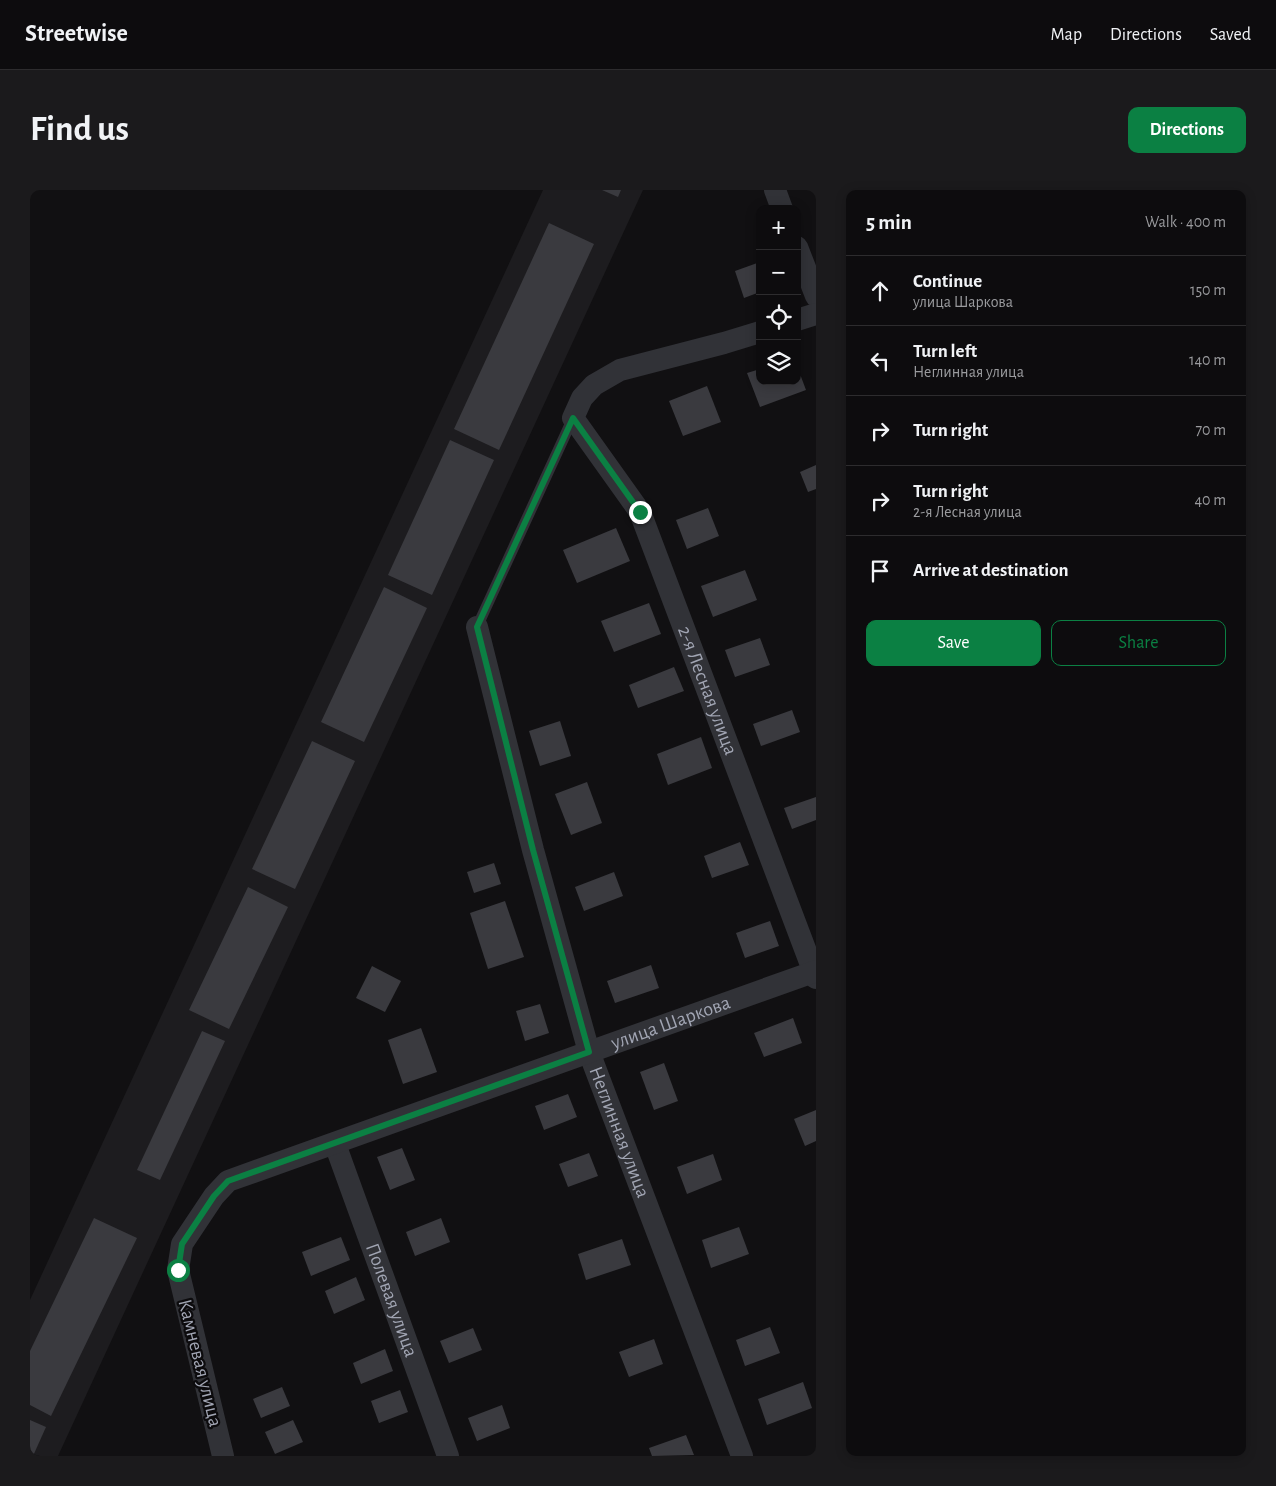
<!DOCTYPE html>
<meta charset="utf-8">
<style>
:root{--surface:#0d0c0e;--page:#1b1a1c;--text:#f1f3f6;--muted:#9a9b9e;--line:#2d2c2e;--accent:#0b8043}
body{margin:0;font-family:"Alegreya Sans",sans-serif;background:var(--page);color:var(--text)}
.controls{position:absolute;right:15px;top:15px;display:grid;overflow:hidden;border-radius:10px;box-shadow:0 2px 12px #0003}
.controls button{width:45px;height:45px;display:grid;place-items:center;padding:0;border:0;border-bottom:1px solid var(--line);background:var(--surface);color:var(--text);font:25px sans-serif}
.stop{position:absolute;width:15px;height:15px;margin:-11px;border:4px solid #0b8043;border-radius:50%;background:#fff}
.stop.end{background:#0b8043;border-color:#fff;box-shadow:0 1px 5px #0008}
.list{margin:0;padding:0;list-style:none}
h2{display:flex;justify-content:space-between;align-items:center;height:65px;margin:0;padding:0 20px;font-size:21px}
h2 small{font-size:16px;font-weight:400;color:var(--muted)}
.list li{display:grid;grid-template-columns:32px 1fr auto;gap:15px;align-items:center;box-sizing:border-box;height:70px;padding:0 20px;border-top:1px solid var(--line)}
.list b{display:block;font-size:19px;white-space:nowrap}
.list p{margin:0;font-size:16px;white-space:nowrap;color:var(--muted)}
.list em{font-size:16px;font-style:normal;color:var(--muted)}
.actions{display:flex;gap:10px;padding:15px 20px}
.actions a{flex:1;padding:11px 0;border:1px solid var(--accent);border-radius:10px;text-align:center;font-size:18px;color:var(--accent)}
.actions .main{background:var(--accent);color:#fff}
.icon{flex:none;width:28px;height:28px;fill:none;stroke:currentColor;stroke-width:2;stroke-linecap:round;stroke-linejoin:round}
.map{position:relative;flex:none;width:786px;height:1266px;overflow:hidden;border-radius:10px}
header{display:flex;align-items:center;gap:30px;box-sizing:border-box;height:70px;padding:0 25px;background:var(--surface);border-bottom:1px solid var(--line)}
header strong{font-size:24px}
nav{display:flex;gap:28px;margin-inline-start:auto;font-size:18px}
.intro{display:flex;align-items:center;justify-content:space-between;box-sizing:border-box;height:120px;padding:0 30px}
h1{margin:0;font-size:35px}
.button{padding:12px 22px;border-radius:10px;background:var(--accent);color:#fff;font-size:18px;font-weight:700}
main{display:flex;gap:30px;padding:0 30px}
aside{flex:1;background:var(--surface);border-radius:10px;box-shadow:0 2px 12px #0003}
.map>svg:first-child{display:block}
.built{fill:#1d1c1f}
.building{fill:#3a3a3f}
.lines{fill:none;stroke-linecap:round;stroke-linejoin:round}
.service{stroke:#313237;stroke-width:11}
.minor{stroke:#313237;stroke-width:22}
.route{stroke:#0b8043;stroke-width:6}
.labels{text-anchor:middle;dominant-baseline:central;stroke-width:4.5;stroke-linejoin:round;paint-order:stroke}
.street-label{font-size:20px;fill:#a1a5b3;stroke:#0c0b0d}
</style>
<header>
<strong>Streetwise</strong>
<nav><a>Map</a><a>Directions</a><a>Saved</a></nav>
</header>
<div class="intro"><h1>Find us</h1><a class="button">Directions</a></div>
<main>
<div class="map">
<svg width="786" height="1266" viewBox="0 0 786 1266">
<rect width="100%" height="100%" fill="#111012"/>
<polygon class="built" points="513,0 613,0 28,1266 0,1266 0,1110"/>
<g class="building">
<polygon points="572,0 591,0 588,7"/>
<polygon points="519,33 564,54 469,260 424,239"/>
<polygon points="730,72 730,102 714,108 705,81"/>
<polygon points="767,176 776,200 730,217 717,183 730,179 730,191 767,191"/>
<polygon points="677,196 691,232 653,246 639,211"/>
<polygon points="420,250 464,270 402,405 358,385"/>
<polygon points="786,275 786,299 778,302 770,282"/>
<polygon points="678,318 689,346 657,359 646,330"/>
<polygon points="586,338 600,371 547,393 533,360"/>
<polygon points="715,380 727,410 683,427 671,396"/>
<polygon points="354,397 397,418 334,552 291,532"/>
<polygon points="619,413 631,444 584,462 571,431"/>
<polygon points="730,448 740,475 705,487 695,460"/>
<polygon points="644,477 654,501 608,518 599,495"/>
<polygon points="762,520 770,542 731,556 723,534"/>
<polygon points="530,531 541,566 510,576 499,541"/>
<polygon points="671,547 682,578 638,595 627,564"/>
<polygon points="282,551 325,571 265,699 222,679"/>
<polygon points="557,592 572,633 541,645 525,604"/>
<polygon points="786,607 786,630 762,639 754,618"/>
<polygon points="710,652 719,675 682,688 674,666"/>
<polygon points="464,673 471,694 444,703 437,682"/>
<polygon points="584,682 593,706 554,721 545,697"/>
<polygon points="218,697 258,717 199,839 159,820"/>
<polygon points="475,711 494,767 458,779 440,723"/>
<polygon points="740,731 749,756 715,768 706,743"/>
<polygon points="621,775 629,798 585,813 577,791"/>
<polygon points="342,776 371,791 355,822 326,808"/>
<polygon points="510,814 519,843 495,851 486,821"/>
<polygon points="763,828 772,853 734,867 724,843"/>
<polygon points="391,838 407,882 373,894 358,850"/>
<polygon points="172,841 195,851 130,990 107,980"/>
<polygon points="634,873 648,911 624,920 610,882"/>
<polygon points="538,904 547,927 514,940 505,916"/>
<polygon points="786,920 786,951 775,956 764,929"/>
<polygon points="372,958 385,990 360,1000 347,967"/>
<polygon points="559,963 568,986 538,997 529,974"/>
<polygon points="683,964 692,990 657,1004 647,977"/>
<polygon points="64,1028 107,1048 21,1226 0,1215 0,1161"/>
<polygon points="411,1028 420,1052 385,1066 376,1042"/>
<polygon points="709,1037 719,1064 681,1078 672,1050"/>
<polygon points="311,1047 320,1070 281,1086 272,1062"/>
<polygon points="592,1049 601,1075 556,1090 548,1064"/>
<polygon points="326,1087 335,1110 304,1124 295,1101"/>
<polygon points="740,1137 750,1163 715,1176 706,1150"/>
<polygon points="443,1138 452,1160 419,1173 410,1151"/>
<polygon points="624,1149 633,1174 599,1187 589,1162"/>
<polygon points="355,1159 363,1181 331,1194 323,1173"/>
<polygon points="773,1192 782,1218 737,1235 728,1209"/>
<polygon points="252,1197 260,1216 231,1228 223,1209"/>
<polygon points="370,1200 378,1222 349,1233 341,1211"/>
<polygon points="472,1215 480,1238 447,1251 438,1228"/>
<polygon points="0,1230 16,1237 3,1266 0,1266"/>
<polygon points="263,1230 273,1252 245,1264 235,1242"/>
<polygon points="656,1245 664,1265 622,1266 619,1258"/>
</g>
<g class="lines">
<polyline class="service" points="447,437 543,228"/>
<g class="minor">
<polyline points="745,0 752,19"/>
<polyline points="767,57 786,106"/>
<polyline points="767,130 786,124"/>
<path id="s1" d="M 730,142 L 694,153 L 590,180 L 564,195 L 552,208 L 543,228 L 610,322 L 786,788"/>
<path id="s2" d="M 447,437 L 503,660 L 559,862 L 712,1266"/>
<path id="s3" d="M 305,954 L 418,1266"/>
<path id="s4" d="M 193,1266 L 148,1080 L 152,1054 L 184,1006 L 198,991 L 786,781"/>
</g>
</g>
<g class="lines">
<polyline class="route" points="148,1080 152,1054 184,1006 198,991 559,862 503,660 447,437 543,228 610,322"/>
</g>
<g class="labels">
<g class="street-label">
<text stroke="none"><textPath href="#s1" startOffset="521">2-я Лесная улица</textPath></text>
<text stroke="none"><textPath href="#s4" startOffset="766">улица Шаркова</textPath></text>
<text stroke="none"><textPath href="#s2" startOffset="525">Неглинная улица</textPath></text>
<text stroke="none"><textPath href="#s3" startOffset="166">Полевая улица</textPath></text>
<text transform="translate(170 1173) rotate(76)">Камневая улица</text>
</g>
</g>
</svg>
<div class="controls">
<button>+</button>
<button>−</button>
<button><svg class="icon" aria-label="locate" viewBox="0 0 24 24"><circle cx="12" cy="12" r="6"/><path d="M12 2v4M12 18v4M2 12h4M18 12h4"/></svg></button>
<button><svg class="icon" aria-label="layers" viewBox="0 0 24 24"><path d="M12 4l9 5-9 5-9-5zM3 14l9 5 9-5"/></svg></button>
</div>
<div class="stop" style="left:148px;top:1080px"></div>
<div class="stop end" style="left:610px;top:322px"></div>
</div>
<aside>
<h2>5 min<small>Walk · 400 m</small></h2>
<ul class="list">
<li><svg class="icon" aria-label="ahead" viewBox="0 0 24 24"><path d="M12 20V5M6 11l6-6 6 6"/></svg><div><b>Continue</b><p>улица Шаркова</p></div><em>150 m</em></li>
<li><svg class="icon" aria-label="left" viewBox="0 0 24 24"><path d="M17 20v-9H6M10 6l-5 5 5 5"/></svg><div><b>Turn left</b><p>Неглинная улица</p></div><em>140 m</em></li>
<li><svg class="icon" aria-label="right" viewBox="0 0 24 24"><path d="M7 20v-9h11M14 6l5 5-5 5"/></svg><div><b>Turn right</b></div><em>70 m</em></li>
<li><svg class="icon" aria-label="right" viewBox="0 0 24 24"><path d="M7 20v-9h11M14 6l5 5-5 5"/></svg><div><b>Turn right</b><p>2-я Лесная улица</p></div><em>40 m</em></li>
<li><svg class="icon" aria-label="arrive" viewBox="0 0 24 24"><path d="M6 21V4h12l-3 4 3 4H6"/></svg><div><b>Arrive at destination</b></div></li>
</ul>
<div class="actions"><a class="main">Save</a><a>Share</a></div>
</aside>
</main>
